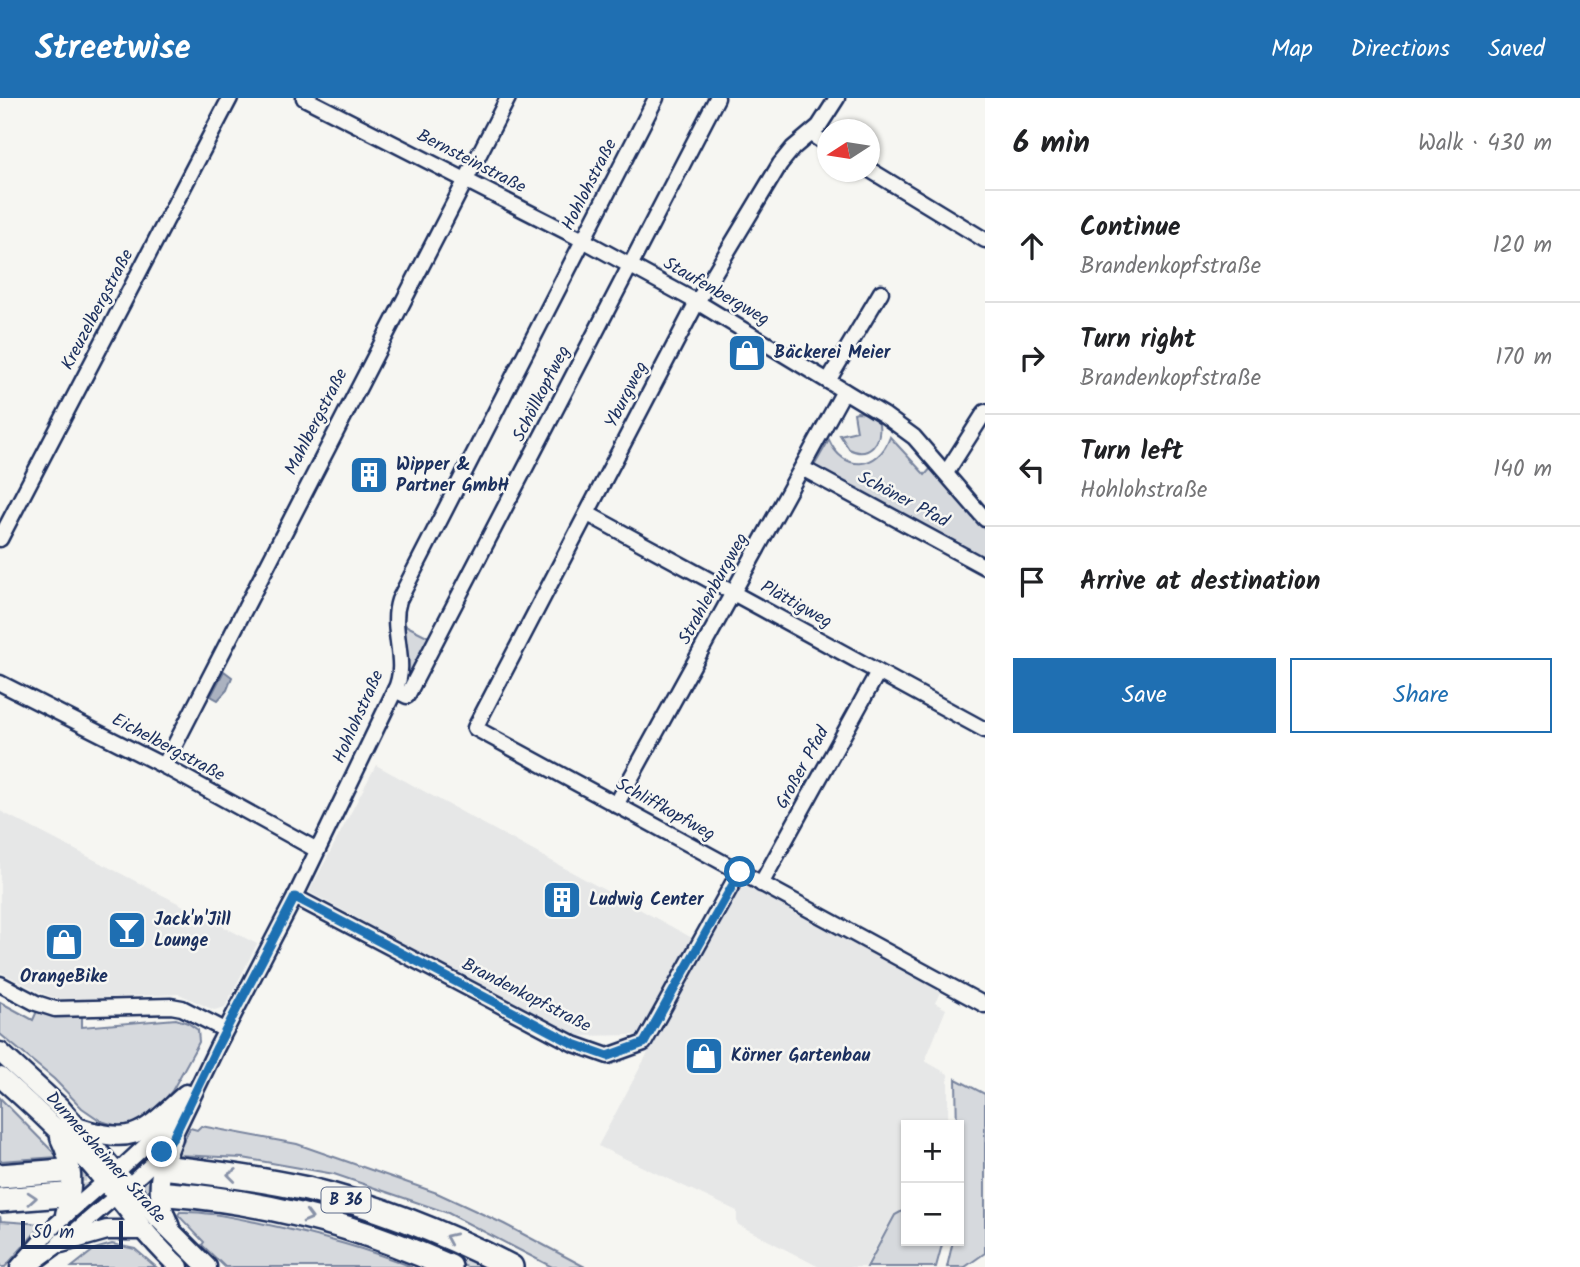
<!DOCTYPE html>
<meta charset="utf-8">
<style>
:root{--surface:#fff;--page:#f6f6f6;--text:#202124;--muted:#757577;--line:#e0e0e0;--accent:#1f6fb2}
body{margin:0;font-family:Kalam,sans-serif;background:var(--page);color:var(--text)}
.controls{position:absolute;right:21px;bottom:21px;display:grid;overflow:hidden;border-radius:0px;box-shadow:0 2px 5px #0004}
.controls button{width:63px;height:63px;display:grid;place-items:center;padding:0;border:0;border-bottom:2px solid var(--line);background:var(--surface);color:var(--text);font:35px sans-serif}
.compass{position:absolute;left:817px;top:21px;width:63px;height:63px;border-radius:50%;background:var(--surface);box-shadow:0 2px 5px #0004;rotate:258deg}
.scale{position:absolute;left:21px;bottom:18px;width:102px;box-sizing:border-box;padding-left:7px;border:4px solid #1b2f5e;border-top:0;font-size:19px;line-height:24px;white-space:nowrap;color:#1b2f5e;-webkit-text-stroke:5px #f6f6f2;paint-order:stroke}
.stop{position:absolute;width:21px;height:21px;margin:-16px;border:5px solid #1f6fb2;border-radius:50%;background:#fff}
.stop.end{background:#1f6fb2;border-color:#fff;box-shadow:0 2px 7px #0008}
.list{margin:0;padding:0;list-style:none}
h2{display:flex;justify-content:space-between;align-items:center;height:91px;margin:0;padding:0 28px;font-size:30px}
h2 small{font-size:23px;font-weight:400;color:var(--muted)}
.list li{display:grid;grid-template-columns:46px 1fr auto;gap:21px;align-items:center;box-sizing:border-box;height:112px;padding:0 28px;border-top:2px solid var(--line)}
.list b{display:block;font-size:26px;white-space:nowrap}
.list p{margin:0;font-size:23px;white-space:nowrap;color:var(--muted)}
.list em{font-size:23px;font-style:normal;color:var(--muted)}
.actions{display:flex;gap:14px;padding:21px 28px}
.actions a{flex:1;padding:16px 0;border:2px solid var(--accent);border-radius:0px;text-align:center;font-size:24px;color:var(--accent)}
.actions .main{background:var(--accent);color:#fff}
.icon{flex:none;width:38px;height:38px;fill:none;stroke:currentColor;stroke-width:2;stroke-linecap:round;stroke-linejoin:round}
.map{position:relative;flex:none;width:985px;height:1169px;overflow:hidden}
header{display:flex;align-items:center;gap:42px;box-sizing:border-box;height:98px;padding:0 35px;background:var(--accent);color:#fff}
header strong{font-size:33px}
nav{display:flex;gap:38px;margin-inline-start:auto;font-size:24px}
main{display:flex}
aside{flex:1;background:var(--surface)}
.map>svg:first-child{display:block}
.built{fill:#e6e7e7}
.green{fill:#d6d9dd;stroke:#78849e;stroke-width:2}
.water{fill:#abb2c0;stroke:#717e99;stroke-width:2}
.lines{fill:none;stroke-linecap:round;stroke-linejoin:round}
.trunk-tunnel{stroke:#caced4;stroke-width:23;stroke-dasharray:23 11;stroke-linecap:butt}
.minor-casing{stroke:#1b2f5e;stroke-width:19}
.tertiary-casing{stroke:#1b2f5e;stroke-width:23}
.trunk-casing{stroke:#1b2f5e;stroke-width:28}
.minor{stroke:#f6f6f2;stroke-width:14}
.tertiary{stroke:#f6f6f2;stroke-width:18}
.trunk{stroke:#f6f6f2;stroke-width:23}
.oneway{stroke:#8892a8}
.route{stroke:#1f6fb2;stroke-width:9}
.labels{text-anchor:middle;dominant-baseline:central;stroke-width:5;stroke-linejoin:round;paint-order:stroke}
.shield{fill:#f6f6f2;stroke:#5d6b8a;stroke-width:2}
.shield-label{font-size:16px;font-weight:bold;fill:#1b2f5e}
.street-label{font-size:18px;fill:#1b2f5e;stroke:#f6f6f2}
.poi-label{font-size:18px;font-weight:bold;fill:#1b2f5e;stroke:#f6f6f2;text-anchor:start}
</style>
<header>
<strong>Streetwise</strong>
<nav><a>Map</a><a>Directions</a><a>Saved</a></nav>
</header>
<main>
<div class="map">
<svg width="985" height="1169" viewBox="0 0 985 1169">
<rect width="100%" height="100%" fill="#f6f6f2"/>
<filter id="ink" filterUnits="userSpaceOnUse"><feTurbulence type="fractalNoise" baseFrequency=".0143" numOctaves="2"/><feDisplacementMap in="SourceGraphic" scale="14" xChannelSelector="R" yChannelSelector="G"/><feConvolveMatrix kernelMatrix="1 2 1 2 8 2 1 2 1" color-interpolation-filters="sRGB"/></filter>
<g filter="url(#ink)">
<g class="built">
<polygon points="376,667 694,841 640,937 574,938 309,794"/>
<polygon points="0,713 257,846 225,909 214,912 179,896 62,902 46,897 0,874"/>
<polygon points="740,783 941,892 935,905 946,911 925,963 948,976 948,1027 906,1027 906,1110 894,1116 865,1169 819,1169 737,1126 737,1113 598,1048"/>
</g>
<g class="green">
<path d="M 857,314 L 869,315 L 879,325 C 882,345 869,361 849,351 L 840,337 L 857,333 L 854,315 Z"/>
<path d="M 890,339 L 925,377 L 932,369 L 985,430 L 985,463 L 814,368 L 829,342 C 843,374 878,373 890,339 Z"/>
<polygon points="403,526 429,539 410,575 408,574"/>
<polygon points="0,904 33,922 37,913 51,918 82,918 82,929 176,921 188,925 198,932 199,944 172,993 156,1012 142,1022 130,1028 121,1029 101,1023 82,1010 54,981 0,936"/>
<polygon points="956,981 985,996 985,1155 965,1169 947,1169 953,1143 959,1143"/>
<polygon points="0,1000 58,1059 0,1063"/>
<polygon points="201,1028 297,1046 437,1095 504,1126 585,1169 552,1169 448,1115 334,1076 243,1060 177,1057 190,1030 197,1032"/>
<path d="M 168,1081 C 221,1088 274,1094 327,1108 C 382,1123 435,1146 487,1169 L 467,1169 L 399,1139 L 167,1089 Z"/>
<polygon points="906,1111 906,1143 943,1143 936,1169 867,1169 895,1117"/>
<path d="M 180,1114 C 206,1113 235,1120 260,1125 C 312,1136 363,1149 412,1169 L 225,1169 L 202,1147 L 204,1144 L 178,1117 Z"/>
<polygon points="0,1118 1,1123 43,1126 5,1169 0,1169"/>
<polygon points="112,1146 135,1151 156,1169 72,1169 95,1151"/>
</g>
<polygon class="water" points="224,573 232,579 227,592 218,602 211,598"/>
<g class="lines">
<g class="trunk-tunnel">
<polyline points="63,1073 167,1070"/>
<polyline points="70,1097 168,1096"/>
</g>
<g class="minor-casing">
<g id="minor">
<polyline points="304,0 583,142 697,204 884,317 914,339 985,421"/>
<polyline points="837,0 819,28 793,50 780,66 697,204 475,630 985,907"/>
<polyline points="811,36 828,47"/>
<polyline points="870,72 985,142"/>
<polyline points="828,283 881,194"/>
<polyline points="802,370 985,469"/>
<polyline points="946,375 985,314"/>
<polyline points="588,416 985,632"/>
<polyline points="0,441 230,0"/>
<polyline points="0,585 164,668 317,752"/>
<polyline points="395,592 407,598 717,0"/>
<polyline points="164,668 508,0"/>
<polyline points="616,707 844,293"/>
<polyline points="761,786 878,574"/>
<polyline points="295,799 574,946 608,958 644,945 739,774"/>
<polyline points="0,886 36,905 55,911 171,908 182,910 225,932"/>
<polyline points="117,1074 158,1036 178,1009"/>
<path d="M 128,1088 L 153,1065 L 173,1040 L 217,949 L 295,799 L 395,592 C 409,564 389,532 399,502 L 656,0"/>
<polyline points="18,1169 55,1127 104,1084"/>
<polyline points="28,1169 61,1145 116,1098"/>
</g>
</g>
<g class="tertiary-casing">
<g id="tertiary">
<polyline points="0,954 60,1009 140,1102 207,1169"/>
<path d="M 0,979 C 31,1007 62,1035 90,1066 C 120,1100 145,1138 179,1169"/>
<path d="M 80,1030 C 137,1049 145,1032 186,996"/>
<path d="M 60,1040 C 73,1067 75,1088 65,1116"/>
<path d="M 170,1129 C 153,1093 159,1075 173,1040"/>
<polyline points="61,1145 107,1132 143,1132"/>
</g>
</g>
<g class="trunk-casing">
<g id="trunk">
<path d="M 170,1070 C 216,1075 262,1081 307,1091 C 378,1108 447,1136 511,1169"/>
<polyline points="0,1078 63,1073"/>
<path d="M 168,1096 C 265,1103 361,1129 450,1169"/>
<polyline points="0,1102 63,1097"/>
</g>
</g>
<use href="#minor" class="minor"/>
<use href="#tertiary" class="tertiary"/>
<use href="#trunk" class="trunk"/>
</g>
<defs><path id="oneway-chevron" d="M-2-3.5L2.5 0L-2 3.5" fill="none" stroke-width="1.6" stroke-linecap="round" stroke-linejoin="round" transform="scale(1.75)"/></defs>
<g class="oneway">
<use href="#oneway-chevron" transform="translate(232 1077) rotate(-173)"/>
<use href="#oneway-chevron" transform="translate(32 1100) rotate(-4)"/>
<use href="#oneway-chevron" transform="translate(308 1119) rotate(15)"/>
<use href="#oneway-chevron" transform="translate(450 1140) rotate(-156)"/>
</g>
</g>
<g class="lines" filter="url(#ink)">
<polyline class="route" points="162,1054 173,1040 217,949 295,799 574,946 608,958 644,945 740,774"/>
</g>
<defs>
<g id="shop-square" transform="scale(2.0125)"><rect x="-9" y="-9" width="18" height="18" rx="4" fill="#1f6fb2" stroke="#f6f6f2"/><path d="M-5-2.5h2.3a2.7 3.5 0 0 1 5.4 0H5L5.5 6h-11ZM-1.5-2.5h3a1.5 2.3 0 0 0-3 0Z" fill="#fff"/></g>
<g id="building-square" transform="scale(2.0125)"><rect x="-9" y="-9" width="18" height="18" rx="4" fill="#1f6fb2" stroke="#f6f6f2"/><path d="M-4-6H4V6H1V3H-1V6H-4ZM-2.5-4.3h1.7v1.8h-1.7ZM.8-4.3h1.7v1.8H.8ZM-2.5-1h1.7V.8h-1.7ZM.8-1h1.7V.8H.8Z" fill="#fff"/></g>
<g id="bar-square" transform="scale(2.0125)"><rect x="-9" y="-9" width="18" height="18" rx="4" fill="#1f6fb2" stroke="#f6f6f2"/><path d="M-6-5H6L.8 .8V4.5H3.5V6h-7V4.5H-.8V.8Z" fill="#fff"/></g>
</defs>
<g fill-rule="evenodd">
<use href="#shop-square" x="747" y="255"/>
<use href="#building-square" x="369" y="377"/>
<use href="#building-square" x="562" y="802"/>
<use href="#bar-square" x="127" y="832"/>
<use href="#shop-square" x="64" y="844"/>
<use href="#shop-square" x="704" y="958"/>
</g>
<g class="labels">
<rect class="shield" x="321.5" y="1089.5" width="49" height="25" rx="5"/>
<g class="shield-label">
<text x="346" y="1102">B 36</text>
</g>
<g class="street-label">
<text transform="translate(471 64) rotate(27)">Bernsteinstraße</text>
<text transform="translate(590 87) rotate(-63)">Hohlohstraße</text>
<text transform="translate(716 194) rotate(30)">Staufenbergweg</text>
<text transform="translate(98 212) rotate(-62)">Kreuzelbergstraße</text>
<text transform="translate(542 296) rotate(-63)">Schöllkopfweg</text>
<text transform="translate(627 297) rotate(-63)">Yburgweg</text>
<text transform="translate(317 324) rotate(-63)">Mahlbergstraße</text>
<text transform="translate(903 402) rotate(28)">Schöner Pfad</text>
<text transform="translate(714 491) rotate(-61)">Strahlenburgweg</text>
<text transform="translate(796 507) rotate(29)">Plättigweg</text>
<text transform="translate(359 619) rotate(-66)">Hohlohstraße</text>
<text transform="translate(168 650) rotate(28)">Eichelbergstraße</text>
<text transform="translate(803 670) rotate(-61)">Großer Pfad</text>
<text transform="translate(665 712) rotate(29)">Schliffkopfweg</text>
<text transform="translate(526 898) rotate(27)">Brandenkopfstraße</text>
<text transform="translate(105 1060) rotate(48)">Durmersheimer Straße</text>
</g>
<g class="poi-label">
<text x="774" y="255">Bäckerei Meier</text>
<text x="396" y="367">Wipper &amp;<tspan x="396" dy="21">Partner GmbH</tspan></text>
<text x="589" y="802">Ludwig Center</text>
<text x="154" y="822">Jack'n'Jill<tspan x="154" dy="21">Lounge</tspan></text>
<text x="64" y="879" text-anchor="middle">OrangeBike</text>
<text x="731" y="958">Körner Gartenbau</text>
</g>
</g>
</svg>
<div class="controls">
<button>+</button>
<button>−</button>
</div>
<svg class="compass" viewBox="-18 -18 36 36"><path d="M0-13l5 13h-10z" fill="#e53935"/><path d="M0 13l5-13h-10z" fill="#757577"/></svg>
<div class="scale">50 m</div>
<div class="stop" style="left:740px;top:774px"></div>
<div class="stop end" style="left:162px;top:1054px"></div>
</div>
<aside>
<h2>6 min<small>Walk · 430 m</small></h2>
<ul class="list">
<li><svg class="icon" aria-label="ahead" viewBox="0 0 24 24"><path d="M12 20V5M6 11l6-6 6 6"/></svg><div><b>Continue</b><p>Brandenkopfstraße</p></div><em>120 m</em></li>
<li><svg class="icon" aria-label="right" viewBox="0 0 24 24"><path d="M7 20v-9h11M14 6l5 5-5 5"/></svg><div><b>Turn right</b><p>Brandenkopfstraße</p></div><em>170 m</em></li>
<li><svg class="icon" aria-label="left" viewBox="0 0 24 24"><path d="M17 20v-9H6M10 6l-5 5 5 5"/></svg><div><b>Turn left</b><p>Hohlohstraße</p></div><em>140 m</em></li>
<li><svg class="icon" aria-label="arrive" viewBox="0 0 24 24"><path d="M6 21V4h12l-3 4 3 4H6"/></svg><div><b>Arrive at destination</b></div></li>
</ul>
<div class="actions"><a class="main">Save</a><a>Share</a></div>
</aside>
</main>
